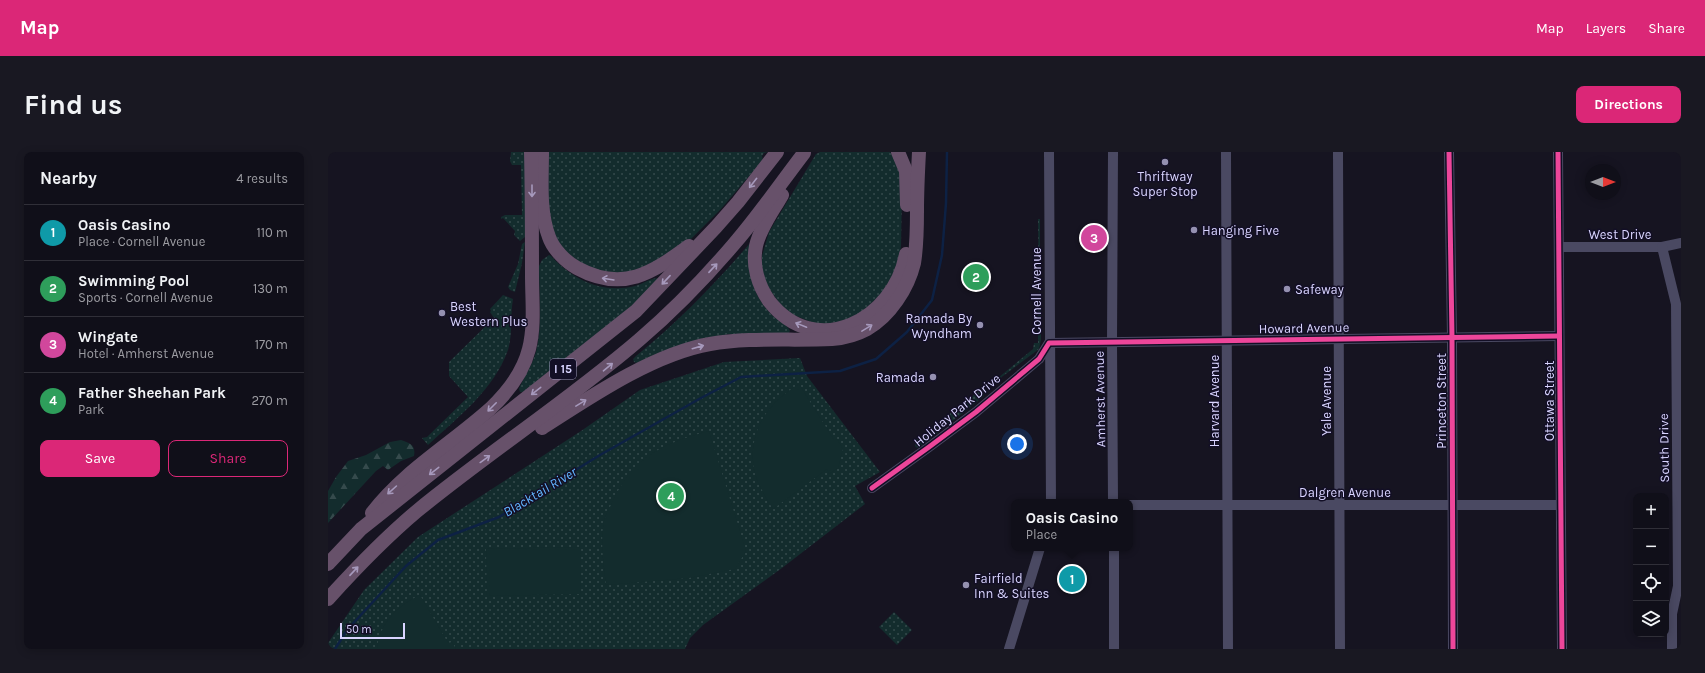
<!DOCTYPE html>
<meta charset="utf-8">
<style>
:root{--surface:#100f19;--page:#191822;--text:#f1f3f6;--muted:#9c9ca2;--line:#302f38;--accent:#db2777}
body{margin:0;font-family:Karla,sans-serif;background:var(--page);color:var(--text)}
.controls{position:absolute;right:12px;bottom:12px;display:grid;overflow:hidden;border-radius:8px;box-shadow:0 2px 10px #0003}
.controls button{width:36px;height:36px;display:grid;place-items:center;padding:0;border:0;border-bottom:1px solid var(--line);background:var(--surface);color:var(--text);font:20px sans-serif}
.compass{position:absolute;left:1257px;top:12px;width:36px;height:36px;border-radius:50%;background:var(--surface);box-shadow:0 2px 10px #0003;rotate:90deg}
.scale{position:absolute;left:12px;bottom:10px;width:65px;box-sizing:border-box;padding-left:4px;border:2px solid #d9d4ff;border-top:0;font-size:11px;line-height:14px;white-space:nowrap;color:#d9d4ff;-webkit-text-stroke:3px #130f26;paint-order:stroke}
.you{position:absolute;left:689px;top:292px;width:14px;height:14px;margin:-10px;border:3px solid #fff;border-radius:50%;background:#1a73e8;box-shadow:0 0 0 6px #1a73e833}
.badge{display:grid;place-items:center;width:26px;height:26px;border-radius:50%;background:var(--accent);color:#fff;font-size:13px;font-weight:700}
.pin{position:absolute;translate:-50% -50%;border:2px solid #fff;box-shadow:0 1px 4px #0006}
.popup{position:absolute;left:683px;top:347px;width:122px;height:52px;box-sizing:border-box;display:grid;place-content:center;border-radius:8px;background:var(--surface);filter:drop-shadow(0 1px 3px #0005);font-size:13px;white-space:nowrap;color:var(--muted)}
.popup b{font-size:15px;color:var(--text)}
.popup::after{content:'';position:absolute;left:50%;top:100%;margin-left:-8px;border:8px solid transparent;border-top-color:var(--surface)}
.list{margin:0;padding:0;list-style:none}
h2{display:flex;justify-content:space-between;align-items:center;height:52px;margin:0;padding:0 16px;font-size:17px}
h2 small{font-size:13px;font-weight:400;color:var(--muted)}
.list li{display:grid;grid-template-columns:26px 1fr auto;gap:12px;align-items:center;box-sizing:border-box;height:56px;padding:0 16px;border-top:1px solid var(--line)}
.list b{display:block;font-size:15px;white-space:nowrap}
.list p{margin:0;font-size:13px;white-space:nowrap;color:var(--muted)}
.list em{font-size:13px;font-style:normal;color:var(--muted)}
.actions{display:flex;gap:8px;padding:12px 16px}
.actions a{flex:1;padding:9px 0;border:1px solid var(--accent);border-radius:8px;text-align:center;font-size:14px;color:var(--accent)}
.actions .main{background:var(--accent);color:#fff}
.icon{flex:none;width:22px;height:22px;fill:none;stroke:currentColor;stroke-width:2;stroke-linecap:round;stroke-linejoin:round}
.map{position:relative;flex:none;width:1353px;height:497px;overflow:hidden;border-radius:8px}
header{display:flex;align-items:center;gap:24px;box-sizing:border-box;height:56px;padding:0 20px;background:var(--accent);color:#fff}
header strong{font-size:19px}
nav{display:flex;gap:22px;margin-inline-start:auto;font-size:14px}
.intro{display:flex;align-items:center;justify-content:space-between;box-sizing:border-box;height:96px;padding:0 24px}
h1{margin:0;font-size:28px}
.button{padding:10px 18px;border-radius:8px;background:var(--accent);color:#fff;font-size:14px;font-weight:700}
main{display:flex;gap:24px;padding:0 24px}
aside{flex:1;background:var(--surface);border-radius:8px;box-shadow:0 2px 10px #0003}
.map>svg:first-child{display:block}
.green{fill:url(#green-dots)}
.forest{fill:url(#forest-firs)}
.pitch{fill:#132c2d}
.water{fill:url(#water-ripples)}
.lines{fill:none;stroke-linecap:round;stroke-linejoin:round}
.stream{stroke:#0d2144;stroke-width:2.5}
.minor{stroke:#4a4962;stroke-width:10}
.highway{stroke:#67516a;stroke-width:14}
.cycleway-casing{stroke:#130f26;stroke-width:8}
.cycleway{stroke:#ed469a;stroke-width:5}
.oneway{stroke:#a699bc}
.poi-dot{fill:#9591b1;stroke:#130f26;stroke-width:1.5}
.labels{text-anchor:middle;dominant-baseline:central;stroke-width:3;stroke-linejoin:round;paint-order:stroke}
.shield{fill:#130f26;stroke:#9e99be;stroke-width:1}
.shield-label{font-size:12px;font-weight:bold;fill:#d9d4ff}
.poi-label{font-size:13px;fill:#d9d4ff;stroke:#130f26;text-anchor:start}
.street-label{font-size:13px;fill:#d9d4ff;stroke:#130f26}
.water-label{font-size:14px;font-style:italic;fill:#62b6ff;stroke:#130f26}
</style>
<header>
<strong>Map</strong>
<nav><a>Map</a><a>Layers</a><a>Share</a></nav>
</header>
<div class="intro"><h1>Find us</h1><a class="button">Directions</a></div>
<main>
<aside>
<h2>Nearby<small>4 results</small></h2>
<ul class="list">
<li><span class="badge" style="background:#0f9aa8">1</span><div><b>Oasis Casino</b><p>Place · Cornell Avenue</p></div><em>110 m</em></li>
<li><span class="badge" style="background:#2e9e5b">2</span><div><b>Swimming Pool</b><p>Sports · Cornell Avenue</p></div><em>130 m</em></li>
<li><span class="badge" style="background:#d1479c">3</span><div><b>Wingate</b><p>Hotel · Amherst Avenue</p></div><em>170 m</em></li>
<li><span class="badge" style="background:#2e9e5b">4</span><div><b>Father Sheehan Park</b><p>Park</p></div><em>270 m</em></li>
</ul>
<div class="actions"><a class="main">Save</a><a>Share</a></div>
</aside>
<div class="map">
<svg width="1353" height="497" viewBox="0 0 1353 497">
<defs>
<pattern id="green-dots" width="8" height="8" patternUnits="userSpaceOnUse"><rect width="8" height="8" fill="#132c2d"/><path d="M2 2h.1M6 6h.1" fill="none" stroke="#354a4c" stroke-width="1.8" stroke-linecap="round"/></pattern>
<pattern id="forest-firs" width="22" height="20" patternUnits="userSpaceOnUse"><rect width="22" height="20" fill="#132c2d"/><path d="M5 1l3.5 6h-7zM16 11l3.5 6h-7z" fill="#354a4c"/></pattern>
<pattern id="water-ripples" width="26" height="14" patternUnits="userSpaceOnUse"><rect width="26" height="14" fill="#0d2144"/><path d="M2 4q2-2 4 0t4 0M15 11q2-2 4 0t4 0" fill="none" stroke="#304060"/></pattern>
</defs>
<rect width="100%" height="100%" fill="#161421"/>
<g class="green">
<polygon points="183,0 196,0 197,7 197,85 192,89 186,83 187,79 175,66 173,67 173,65 177,63 194,63 193,13 184,13 182,9"/>
<polygon points="221,0 440,0 436,1 434,4 435,8 392,58 363,87 330,112 305,123 259,117 234,96 225,81 220,56 220,18"/>
<polygon points="492,0 562,0 568,8 572,20 574,41 573,94 571,107 562,133 527,167 491,173 463,162 452,152 437,131 434,118 434,104 441,80 488,2"/>
<polygon points="710,67 712,67 712,137 711,141"/>
<polygon points="197,90 194,111 187,140 182,138 180,135 190,112 194,92"/>
<path d="M 422,91 C 421,120 422,141 444,163 C 449,168 460,173 462,179 L 460,182 L 401,182 L 376,187 L 309,211 L 306,210 L 305,207 L 308,204 C 350,170 387,132 422,91 Z"/>
<path d="M 221,103 L 223,104 C 245,128 275,142 307,134 C 315,132 323,126 330,126 C 314,147 293,163 272,180 C 247,200 221,220 195,240 L 192,240 L 191,237 C 196,224 204,214 208,200 C 215,173 211,142 211,114 L 214,108 Z"/>
<path d="M 175,143 L 185,147 C 182,164 185,181 180,198 C 166,238 129,266 100,293 L 94,286 L 99,285 L 140,245 L 121,224 L 121,210 L 166,166 L 162,160 L 163,159 L 162,157 Z"/>
<polygon points="710,152 713,153 713,188 711,197 671,227 665,230 705,197 706,191 710,191"/>
<polygon points="472,206 479,224 552,320 527,334 537,352 454,416 375,473 362,486 357,497 0,497 0,491 36,438 90,385 253,279 312,238 396,210"/>
<polygon points="651,239 655,239 656,244 592,295 589,296 587,294 587,289"/>
<polygon points="566,460 584,478 569,493 551,475"/>
</g>
<path class="forest" d="M 73,288 C 82,291 88,293 86,304 L 73,309 L 60,318 L 55,314 L 48,319 L 0,371 L 0,339 L 8,325 L 20,309 L 38,303 L 62,290 Z"/>
<g class="pitch">
<path d="M 471,232 L 506,288 L 509,287 L 515,297 L 510,316 L 501,322 L 499,317 L 445,357 C 437,344 425,325 425,309 C 423,274 442,250 471,232 Z"/>
<path d="M 381,279 L 418,399 L 407,417 L 361,426 L 278,433 C 276,414 271,385 277,366 C 279,360 283,353 286,347 C 307,303 337,291 381,279 Z"/>
<polygon points="252,395 253,442 159,444 158,397"/>
<path d="M 92,443 L 120,491 L 124,490 L 128,497 L 49,497 C 51,472 70,453 92,443 Z"/>
</g>
<rect class="water" x="641" y="121" width="14" height="8"/>
<g class="lines">
<polyline class="stream" points="7,497 19,478 78,414 110,388 171,365 272,303 373,246 413,225 512,219 548,207 579,180 604,148 614,103 618,51 619,0"/>
<g class="minor">
<polyline points="721,0 723,350"/>
<polyline points="898,0 900,497"/>
<polyline points="1010,0 1012,497"/>
<polyline points="1121,0 1124,185 1125,497"/>
<polyline points="1230,0 1234,497"/>
<polyline points="1231,95 1334,95 1353,91"/>
<polyline points="1334,95 1348,152 1350,434 1344,462 1344,497"/>
<polyline points="544,336 601,295 648,260 711,207 721,191 1231,184"/>
<polyline points="785,350 784,190 785,0"/>
<polyline points="802,353 1232,353"/>
<polyline points="786,396 786,497"/>
<polyline points="681,497 712,396"/>
</g>
<g class="highway">
<path d="M 214,0 C 214,28 211,59 221,85 C 225,97 238,110 249,116 C 295,141 324,121 361,94"/>
<polyline points="570,0 578,19 579,53"/>
<path d="M 454,43 C 445,59 432,76 428,94 C 424,113 430,133 441,149 C 488,209 566,168 578,102"/>
<path d="M 214,276 C 262,245 325,202 382,192 C 422,185 463,189 504,187 C 516,186 528,183 539,177 C 562,164 580,136 586,111 C 589,93 589,76 589,58 C 589,39 590,19 591,0"/>
<path d="M 44,361 C 76,319 123,292 162,257 C 180,240 195,221 201,197 C 207,174 204,148 204,124 C 204,83 204,41 203,0"/>
<polyline points="0,412 33,377 308,159 388,75 410,50 449,0"/>
<path d="M 0,447 C 28,416 57,386 89,359 C 161,300 240,249 311,188 C 345,159 377,126 406,92 C 431,63 453,31 476,1"/>
</g>
<g class="cycleway-casing">
<g id="cycleway">
<polyline points="1121,0 1124,185 1125,497"/>
<polyline points="1230,0 1234,497"/>
<polyline points="544,336 601,295 648,260 711,207 721,191 1231,184"/>
</g>
</g>
<use href="#cycleway" class="cycleway"/>
</g>
<defs><path id="oneway-shaft" d="M-6 0H5M1.5-3L5.5 0L1.5 3" fill="none" stroke-width="1.6" stroke-linecap="round" stroke-linejoin="round"/></defs>
<g class="oneway">
<use href="#oneway-shaft" transform="translate(425 31) rotate(128)"/>
<use href="#oneway-shaft" transform="translate(204 39) rotate(90)"/>
<use href="#oneway-shaft" transform="translate(385 116) rotate(-47)"/>
<use href="#oneway-shaft" transform="translate(280 127) rotate(-171)"/>
<use href="#oneway-shaft" transform="translate(338 128) rotate(133)"/>
<use href="#oneway-shaft" transform="translate(473 173) rotate(-158)"/>
<use href="#oneway-shaft" transform="translate(539 176) rotate(-31)"/>
<use href="#oneway-shaft" transform="translate(370 195) rotate(-16)"/>
<use href="#oneway-shaft" transform="translate(280 215) rotate(-40)"/>
<use href="#oneway-shaft" transform="translate(208 239) rotate(142)"/>
<use href="#oneway-shaft" transform="translate(253 251) rotate(-31)"/>
<use href="#oneway-shaft" transform="translate(164 255) rotate(135)"/>
<use href="#oneway-shaft" transform="translate(157 307) rotate(-36)"/>
<use href="#oneway-shaft" transform="translate(106 319) rotate(142)"/>
<use href="#oneway-shaft" transform="translate(64 338) rotate(138)"/>
<use href="#oneway-shaft" transform="translate(26 419) rotate(-47)"/>
</g>
<g class="poi-dot">
<circle cx="837" cy="10" r="4"/>
<circle cx="866" cy="78" r="4"/>
<circle cx="959" cy="137" r="4"/>
<circle cx="114" cy="161" r="4"/>
<circle cx="652" cy="173" r="4"/>
<circle cx="605" cy="225" r="4"/>
<circle cx="638" cy="433" r="4"/>
</g>
<g class="labels">
<rect class="shield" x="222" y="207" width="26" height="20" rx="3"/>
<g class="shield-label">
<text x="235" y="217">I 15</text>
</g>
<g class="poi-label">
<text x="837" y="24" text-anchor="middle">Thriftway<tspan x="837" dy="15">Super Stop</tspan></text>
<text x="874" y="78">Hanging Five</text>
<text x="967" y="137">Safeway</text>
<text x="122" y="154">Best<tspan x="122" dy="15">Western Plus</tspan></text>
<text x="644" y="166" text-anchor="end">Ramada By<tspan x="644" dy="15">Wyndham</tspan></text>
<text x="597" y="225" text-anchor="end">Ramada</text>
<text x="646" y="426">Fairfield<tspan x="646" dy="15">Inn &amp; Suites</tspan></text>
</g>
<g class="street-label">
<text x="1292" y="82">West Drive</text>
<text transform="translate(708 139) rotate(-90)">Cornell Avenue</text>
<text transform="translate(976 176) rotate(-1)">Howard Avenue</text>
<text transform="translate(772 247) rotate(-91)">Amherst Avenue</text>
<text transform="translate(886 249) rotate(-90)">Harvard Avenue</text>
<text transform="translate(998 249) rotate(-90)">Yale Avenue</text>
<text transform="translate(1113 249) rotate(-90)">Princeton Street</text>
<text transform="translate(1221 249) rotate(-90)">Ottawa Street</text>
<text transform="translate(629 258) rotate(-39)">Holiday Park Drive</text>
<text transform="translate(1336 296) rotate(-91)">South Drive</text>
<text x="1017" y="340">Dalgren Avenue</text>
</g>
<g class="water-label">
<text transform="translate(212 340) rotate(-31)">Blacktail River</text>
</g>
</g>
</svg>
<div class="controls">
<button>+</button>
<button>−</button>
<button><svg class="icon" aria-label="locate" viewBox="0 0 24 24"><circle cx="12" cy="12" r="6"/><path d="M12 2v4M12 18v4M2 12h4M18 12h4"/></svg></button>
<button><svg class="icon" aria-label="layers" viewBox="0 0 24 24"><path d="M12 4l9 5-9 5-9-5zM3 14l9 5 9-5"/></svg></button>
</div>
<svg class="compass" viewBox="-18 -18 36 36"><path d="M0-13l5 13h-10z" fill="#e53935"/><path d="M0 13l5-13h-10z" fill="#9c9ca2"/></svg>
<div class="scale">50 m</div>
<div class="you"></div>
<div class="pin badge" style="left:744px;top:427px;background:#0f9aa8">1</div>
<div class="popup"><b>Oasis Casino</b>Place</div>
<div class="pin badge" style="left:648px;top:125px;background:#2e9e5b">2</div>
<div class="pin badge" style="left:766px;top:86px;background:#d1479c">3</div>
<div class="pin badge" style="left:343px;top:344px;background:#2e9e5b">4</div>
</div>
</main>
